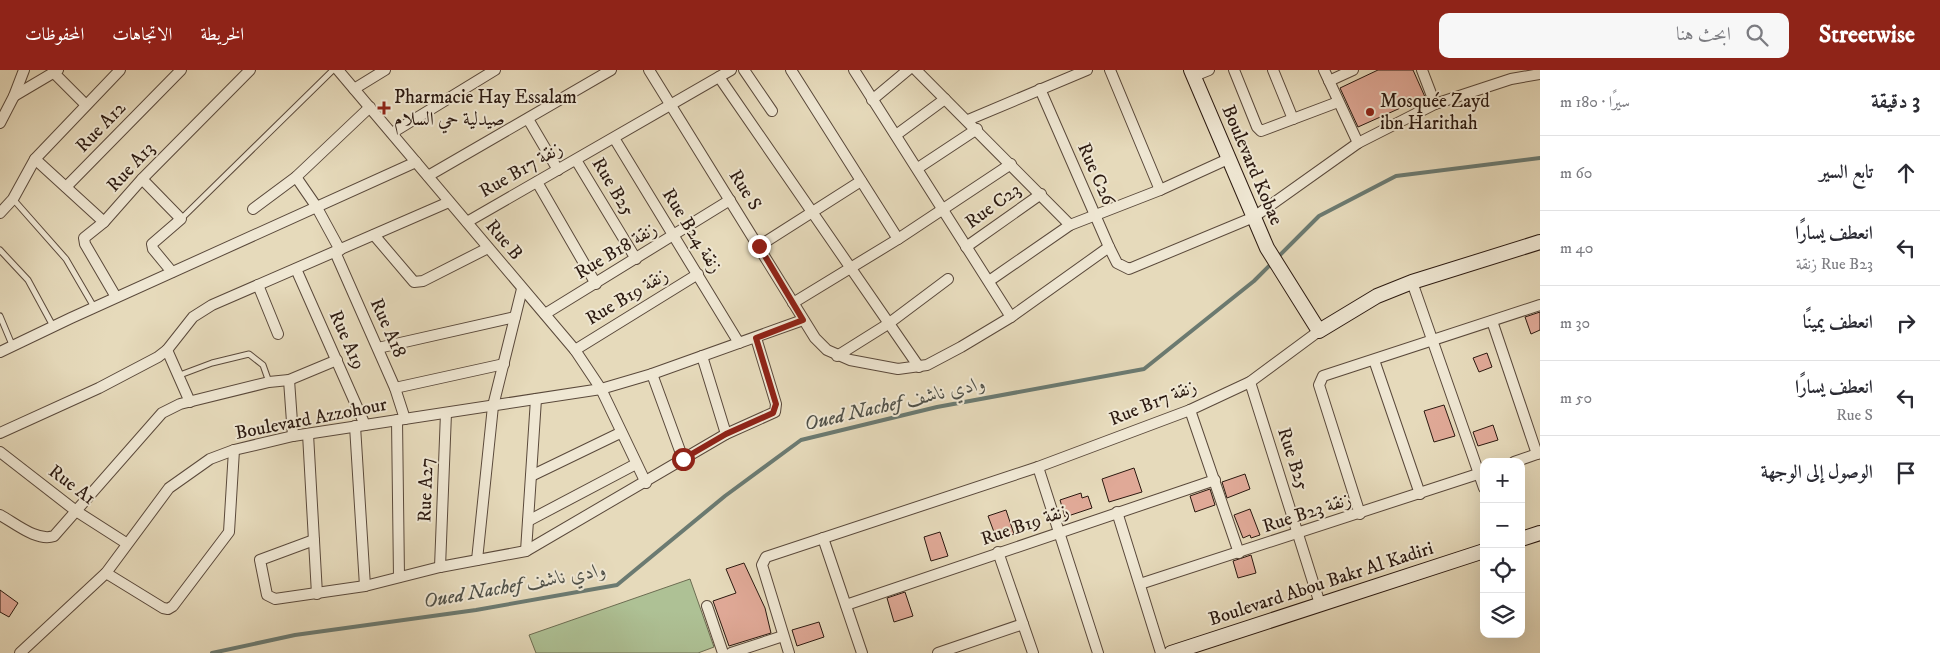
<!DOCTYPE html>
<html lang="ar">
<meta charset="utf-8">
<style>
:root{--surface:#fff;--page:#f7f7f7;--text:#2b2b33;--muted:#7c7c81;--line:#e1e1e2;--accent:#8f2418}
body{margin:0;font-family:"IM FELL DW Pica",Amiri,serif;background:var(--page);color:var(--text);direction:rtl}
.controls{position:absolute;right:15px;bottom:15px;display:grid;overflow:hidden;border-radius:10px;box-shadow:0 5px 20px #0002}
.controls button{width:45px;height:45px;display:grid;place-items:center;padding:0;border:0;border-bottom:1px solid var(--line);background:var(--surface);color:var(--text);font:25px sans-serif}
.stop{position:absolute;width:15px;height:15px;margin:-11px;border:4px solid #8f2418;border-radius:50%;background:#fff}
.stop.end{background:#8f2418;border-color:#fff;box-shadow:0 1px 5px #0008}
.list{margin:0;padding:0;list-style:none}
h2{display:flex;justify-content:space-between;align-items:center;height:65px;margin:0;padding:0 20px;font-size:21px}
h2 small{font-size:16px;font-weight:400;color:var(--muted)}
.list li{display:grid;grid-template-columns:32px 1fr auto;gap:15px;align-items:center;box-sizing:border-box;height:75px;padding:0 20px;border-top:1px solid var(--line)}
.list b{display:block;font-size:19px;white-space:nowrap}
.list p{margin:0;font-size:16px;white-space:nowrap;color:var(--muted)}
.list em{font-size:16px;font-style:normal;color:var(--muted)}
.icon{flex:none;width:28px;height:28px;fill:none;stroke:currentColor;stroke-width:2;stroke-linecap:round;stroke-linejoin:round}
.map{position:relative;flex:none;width:1540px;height:583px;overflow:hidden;direction:ltr}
header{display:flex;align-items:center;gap:30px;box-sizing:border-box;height:70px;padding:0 25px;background:var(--accent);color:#fff}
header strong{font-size:24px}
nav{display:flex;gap:28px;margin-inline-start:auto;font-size:18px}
.search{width:350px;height:45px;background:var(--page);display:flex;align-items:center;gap:12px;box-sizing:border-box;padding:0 18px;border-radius:10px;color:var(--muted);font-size:19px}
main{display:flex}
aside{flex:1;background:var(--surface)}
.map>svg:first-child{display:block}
.green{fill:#aec195;stroke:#6c6d52}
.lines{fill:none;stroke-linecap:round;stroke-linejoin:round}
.stream{stroke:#6b7a71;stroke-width:4}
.building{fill:#e0a997;stroke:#2b1910}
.service-casing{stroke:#5a493b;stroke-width:7}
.minor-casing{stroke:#5a493b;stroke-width:12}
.secondary-casing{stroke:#2b1910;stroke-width:16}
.service{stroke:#efe7d3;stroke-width:5}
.minor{stroke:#efe7d3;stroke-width:10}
.secondary{stroke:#efe7d3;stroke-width:14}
.route{stroke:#8f2418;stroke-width:6}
.poi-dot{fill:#8f2418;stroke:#efe7d3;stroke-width:2}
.labels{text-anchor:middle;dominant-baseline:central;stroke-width:4;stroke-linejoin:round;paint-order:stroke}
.poi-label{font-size:19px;fill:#2b1910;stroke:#efe7d3;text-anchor:start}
.street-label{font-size:19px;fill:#2b1910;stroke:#efe7d3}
.water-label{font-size:20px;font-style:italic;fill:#505149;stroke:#efe7d3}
</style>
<header>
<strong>Streetwise</strong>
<div class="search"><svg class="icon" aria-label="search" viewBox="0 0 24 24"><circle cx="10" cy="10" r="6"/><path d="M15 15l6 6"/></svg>ابحث هنا</div>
<nav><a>الخريطة</a><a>الاتجاهات</a><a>المحفوظات</a></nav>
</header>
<main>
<aside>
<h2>3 دقيقة<small>سيرًا · 180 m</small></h2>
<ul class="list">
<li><svg class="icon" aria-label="ahead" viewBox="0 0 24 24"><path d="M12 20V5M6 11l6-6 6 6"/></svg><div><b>تابع السير</b></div><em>60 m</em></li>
<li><svg class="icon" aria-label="left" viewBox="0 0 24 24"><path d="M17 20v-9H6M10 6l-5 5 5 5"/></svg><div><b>انعطف يسارًا</b><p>Rue B23 زنقة</p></div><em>40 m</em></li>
<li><svg class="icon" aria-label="right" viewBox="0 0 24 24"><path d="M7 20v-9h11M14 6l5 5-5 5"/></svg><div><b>انعطف يمينًا</b></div><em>30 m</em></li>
<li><svg class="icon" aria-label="left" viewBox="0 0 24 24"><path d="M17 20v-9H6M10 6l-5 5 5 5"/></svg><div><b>انعطف يسارًا</b><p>Rue S</p></div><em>50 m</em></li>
<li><svg class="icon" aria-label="arrive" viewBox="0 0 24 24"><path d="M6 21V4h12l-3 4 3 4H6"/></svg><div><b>الوصول إلى الوجهة</b></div></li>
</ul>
</aside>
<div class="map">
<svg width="1540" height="583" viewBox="0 0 1540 583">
<rect width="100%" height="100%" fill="#e6dabb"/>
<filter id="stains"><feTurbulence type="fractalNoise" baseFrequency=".004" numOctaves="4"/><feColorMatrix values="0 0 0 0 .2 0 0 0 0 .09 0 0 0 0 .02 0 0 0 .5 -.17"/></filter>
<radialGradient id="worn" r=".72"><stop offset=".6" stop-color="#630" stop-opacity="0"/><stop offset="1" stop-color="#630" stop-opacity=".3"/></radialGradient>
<polygon class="green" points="690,509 714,577 698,583 536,583 529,565"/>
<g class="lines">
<polyline class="stream" points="212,583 295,565 476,540 617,515 725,426 801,370 937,337 1144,299 1254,211 1319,146 1396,106 1540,88"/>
</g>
<g class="building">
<polygon points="1378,0 1413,0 1425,27 1358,57 1340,18"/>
<polygon points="1540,242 1540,260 1531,264 1525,247"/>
<polygon points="1487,283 1492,297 1479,302 1473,288"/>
<polygon points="1444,335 1455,366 1434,372 1424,341"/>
<polygon points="1493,355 1498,370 1478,376 1473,362"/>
<polygon points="1134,398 1142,422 1109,432 1102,409"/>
<polygon points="1245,404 1250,419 1227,428 1222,412"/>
<polygon points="1210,419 1215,435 1195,442 1190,426"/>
<polygon points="1081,423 1082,428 1088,426 1092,438 1065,447 1060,430"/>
<polygon points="1250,439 1260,465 1251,468 1250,465 1243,468 1234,445"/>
<polygon points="1006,440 1014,464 997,470 988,446"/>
<polygon points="940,462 948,486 931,491 924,467"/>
<polygon points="1251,485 1256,503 1238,508 1233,491"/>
<polygon points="744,493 765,538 771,563 729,576 713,531 736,523 726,499"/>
<polygon points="0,520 18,533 9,547 0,542"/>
<polygon points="905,522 913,546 894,552 887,528"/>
<polygon points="819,552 824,567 797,576 792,560"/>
</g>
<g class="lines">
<g class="service-casing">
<g id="service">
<polyline points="13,129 66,189 94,237"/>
<polyline points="181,149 333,0"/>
<polyline points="0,180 28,210 53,256"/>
<polyline points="0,246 13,277"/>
<polyline points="180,305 212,293 249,284 263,295 269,312"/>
</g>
</g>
<g class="minor-casing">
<g id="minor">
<polyline points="338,0 575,280 601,319 646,413"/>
<polyline points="649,0 815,268 827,280 850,290 898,299 927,295 961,277 1011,247 1109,177"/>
<polyline points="744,0 772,41"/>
<polyline points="791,0 898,169"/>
<polyline points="854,0 1011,247"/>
<polyline points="916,0 1070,155"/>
<polyline points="1110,0 1160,120"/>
<polyline points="1234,0 1257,57 1261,61 1338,32"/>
<polyline points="1273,0 1293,49"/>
<polyline points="1324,0 1358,73"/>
<polyline points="1422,0 1435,34"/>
<polyline points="54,3 86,35"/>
<polyline points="1194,6 1209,0"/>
<polyline points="719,7 919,297"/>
<polyline points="1329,11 1353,0"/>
<polyline points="354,19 385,0"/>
<polyline points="1040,19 1109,177 1117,193 1129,199 1254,147 1358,73 1435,34 1511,9 1540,4"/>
<polyline points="14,26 58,0"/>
<polyline points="872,30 908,0"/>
<polyline points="528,49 558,100"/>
<polyline points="968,50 1087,0"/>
<polyline points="0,53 14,26 24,0"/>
<polyline points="392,63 495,0"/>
<polyline points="896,65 945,29"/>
<polyline points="614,68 739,273"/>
<polyline points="35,89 104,152"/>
<polyline points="576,90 636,189"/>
<polyline points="918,98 977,59"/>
<polyline points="428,106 611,0"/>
<polyline points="296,107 316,136 340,180"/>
<polyline points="142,109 181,149 152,174 153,179 172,202"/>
<polyline points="537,112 596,214"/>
<polyline points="66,117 181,0"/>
<polyline points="253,139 296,107 370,37"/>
<polyline points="0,143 13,129 35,89 120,0"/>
<polyline points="467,152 731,0"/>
<polyline points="374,165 414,212 423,211 488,178"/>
<polyline points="759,176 861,111"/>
<polyline points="966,177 1041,124"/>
<polyline points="335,182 395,318 405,349"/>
<polyline points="296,199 365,355"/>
<polyline points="989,211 1070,155 1160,120 1228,89"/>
<polyline points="1412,212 1484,418"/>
<polyline points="258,215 278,264"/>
<polyline points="116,227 85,174 84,168 104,152 142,109 250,0"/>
<polyline points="793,233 898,169 1011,94"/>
<polyline points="545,244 730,130"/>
<polyline points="1492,251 1537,384"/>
<polyline points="378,278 515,247"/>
<polyline points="167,280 190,332"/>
<polyline points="575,280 698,204"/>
<polyline points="0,282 71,248 416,92"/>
<polyline points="702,286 726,364"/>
<polyline points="837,286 888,254 948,209"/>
<polyline points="1374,290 1420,424"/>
<polyline points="652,304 683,389"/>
<polyline points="289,310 293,366"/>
<polyline points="1250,312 1320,534"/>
<polyline points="395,318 504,294"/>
<polyline points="1190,340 1239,483"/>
<polyline points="397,350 399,507"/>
<polyline points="355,356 365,516"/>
<polyline points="0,363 99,318 158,287 167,280 193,247 212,235 449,132"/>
<polyline points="308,364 317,524"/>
<polyline points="0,382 76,441 126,473"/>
<polyline points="1514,392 1540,383"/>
<polyline points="1038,397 1098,583"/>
<polyline points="531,406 620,363"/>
<polyline points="1117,442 1161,583"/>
<polyline points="1360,444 1319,315 1323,306 1540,235"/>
<path d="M 0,445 C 15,453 37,472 54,466 L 162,343 L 180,334 L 269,312 L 289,310 L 337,290"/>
<polyline points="528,451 636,394"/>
<polyline points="823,468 862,583"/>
<polyline points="314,470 260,490 267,525 275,529 365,516 440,497 526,481 726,364 775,342 776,334 756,268"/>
<polyline points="526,481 536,329"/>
<polyline points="998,482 1033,583"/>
<polyline points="477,490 493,336 522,219"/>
<polyline points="440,497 446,343"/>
<polyline points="106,503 163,538 168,539 173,536 229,462 234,380"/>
<polyline points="1140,514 1484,402"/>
<polyline points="846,535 1215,410"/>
<polyline points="707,536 723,583"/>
<polyline points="20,583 106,503 169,418 210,389 234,380 293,366 601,319 652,304 803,250"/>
<polyline points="731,583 783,566"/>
<polyline points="789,583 762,495 766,487 1038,397 1190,340 1250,312 1319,261"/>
<polyline points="938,583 1023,554"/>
</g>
</g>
<g class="secondary-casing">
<g id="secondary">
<polyline points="1191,0 1267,178 1319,261 1377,226 1412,212 1540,172"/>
<polyline points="1521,469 1540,463"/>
<polyline points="1171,583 1484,481"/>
</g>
</g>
<use href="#service" class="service"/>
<use href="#minor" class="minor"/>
<use href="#secondary" class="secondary"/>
</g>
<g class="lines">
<polyline class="route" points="683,389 726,364 773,343 776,334 756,268 803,250 759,176"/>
</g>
<g class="poi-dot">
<path d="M381.5 30.5h5v5h5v5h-5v5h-5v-5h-5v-5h5z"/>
<circle cx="1370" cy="42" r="5"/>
</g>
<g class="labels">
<g class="poi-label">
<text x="394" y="27">Pharmacie Hay Essalam<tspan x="394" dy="22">صيدلية حي السلام</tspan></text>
<text x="1380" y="31">Mosquée Zayd<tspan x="1380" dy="22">ibn Harithah</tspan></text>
</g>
<g class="street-label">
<text transform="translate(101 57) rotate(-46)">Rue A12</text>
<text transform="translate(1252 95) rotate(67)">Boulevard Kobae</text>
<text transform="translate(131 97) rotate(-47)">Rue A13</text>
<text transform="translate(521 100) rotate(-30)">Rue B17 زنقة</text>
<text transform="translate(1096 104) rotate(66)">Rue C26</text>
<text transform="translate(613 117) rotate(59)">Rue B25</text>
<text transform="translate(745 120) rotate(58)">Rue S</text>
<text transform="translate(993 136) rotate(-36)">Rue C23</text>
<text transform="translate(692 161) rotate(58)">Rue B24 زنقة</text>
<text transform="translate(504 170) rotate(50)">Rue B</text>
<text transform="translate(616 181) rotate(-31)">Rue B18 زنقة</text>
<text transform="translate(627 227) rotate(-31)">Rue B19 زنقة</text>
<text transform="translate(388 258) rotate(66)">Rue A18</text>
<text transform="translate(347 270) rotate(66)">Rue A19</text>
<text transform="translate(1153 333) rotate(-22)">Rue B17 زنقة</text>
<text transform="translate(311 349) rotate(-11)">Boulevard Azzohour</text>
<text transform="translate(1293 389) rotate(72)">Rue B25</text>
<text transform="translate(72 415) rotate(37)">Rue A1</text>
<text transform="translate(426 420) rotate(-88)">Rue A27</text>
<text transform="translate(1307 443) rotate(-18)">Rue B23 زنقة</text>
<text transform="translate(1025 455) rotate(-19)">Rue B19 زنقة</text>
<text transform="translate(1321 514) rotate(-18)">Boulevard Abou Bakr Al Kadiri</text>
</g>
<g class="water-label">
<text transform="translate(895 334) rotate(-13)">Oued Nachef وادي ناشف</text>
<text transform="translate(515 516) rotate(-10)">Oued Nachef وادي ناشف</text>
</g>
</g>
<rect width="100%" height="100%" filter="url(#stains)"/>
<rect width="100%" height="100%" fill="url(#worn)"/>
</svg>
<div class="controls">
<button>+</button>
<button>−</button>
<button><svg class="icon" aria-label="locate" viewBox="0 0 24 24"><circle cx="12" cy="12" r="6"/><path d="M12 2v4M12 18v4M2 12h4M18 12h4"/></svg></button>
<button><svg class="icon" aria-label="layers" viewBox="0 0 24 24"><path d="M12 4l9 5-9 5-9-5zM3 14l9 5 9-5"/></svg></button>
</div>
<div class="stop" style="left:683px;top:389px"></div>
<div class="stop end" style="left:759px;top:176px"></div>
</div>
</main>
